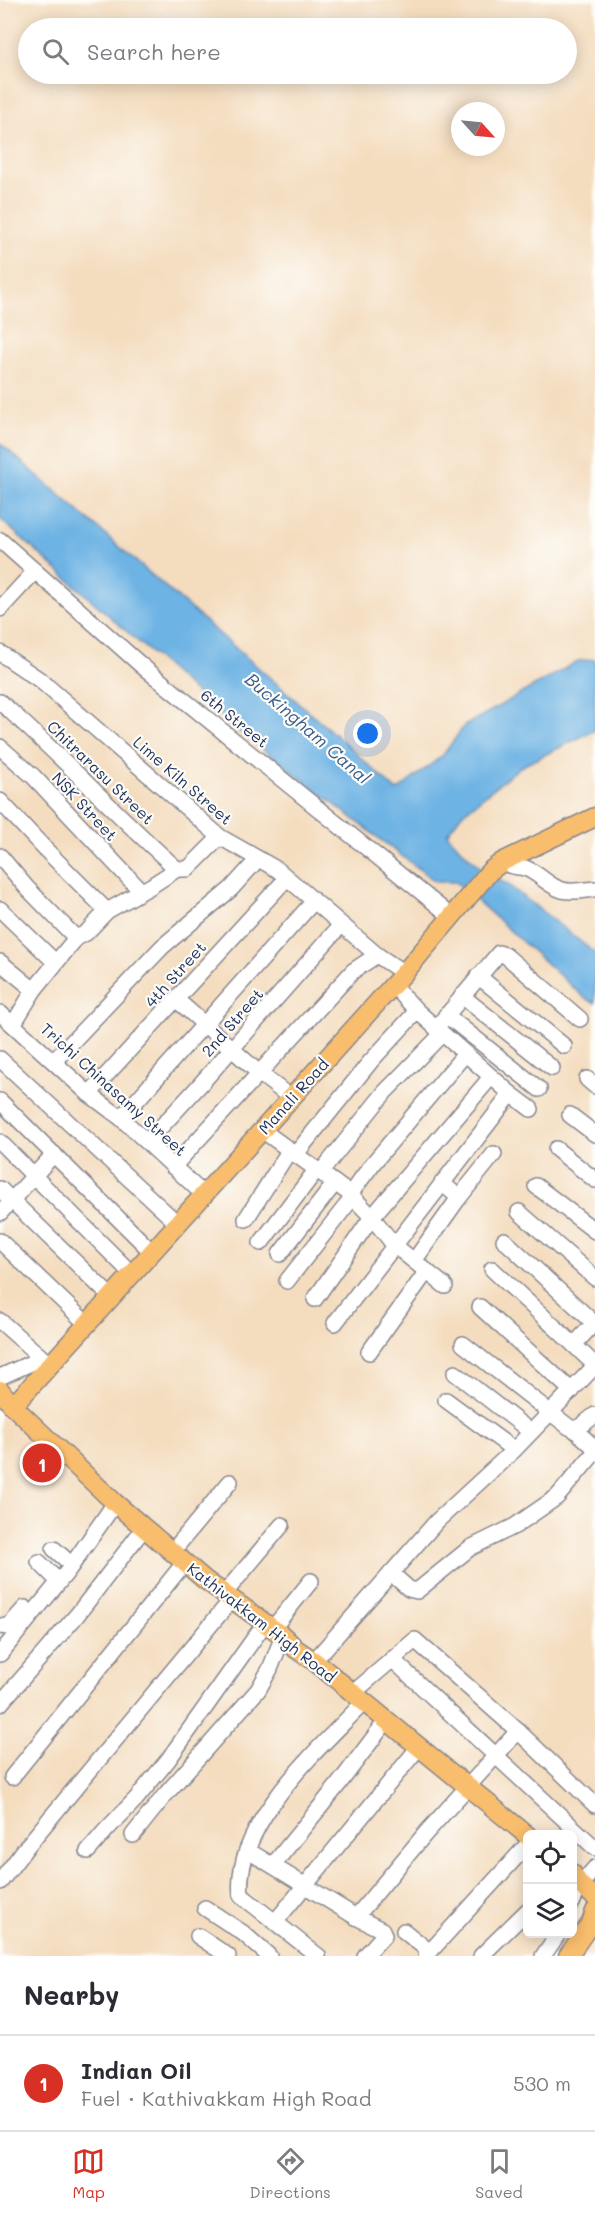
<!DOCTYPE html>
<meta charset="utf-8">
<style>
:root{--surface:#fff;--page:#f2f2f3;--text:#2b2b33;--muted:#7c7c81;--line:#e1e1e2;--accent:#d93025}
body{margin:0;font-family:Mali,sans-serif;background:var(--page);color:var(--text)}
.controls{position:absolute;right:18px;bottom:18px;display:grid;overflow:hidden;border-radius:9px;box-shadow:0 3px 15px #0003}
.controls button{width:54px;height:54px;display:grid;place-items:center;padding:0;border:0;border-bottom:2px solid var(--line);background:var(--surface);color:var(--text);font:30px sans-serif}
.compass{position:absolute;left:451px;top:102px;width:54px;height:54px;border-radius:50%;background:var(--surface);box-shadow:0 3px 15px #0003;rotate:117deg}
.you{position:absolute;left:368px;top:734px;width:21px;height:21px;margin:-15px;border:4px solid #fff;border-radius:50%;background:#1a73e8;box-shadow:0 0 0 9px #1a73e833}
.badge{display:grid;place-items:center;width:39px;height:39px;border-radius:50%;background:var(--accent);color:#fff;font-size:20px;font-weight:700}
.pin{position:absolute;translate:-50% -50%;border:3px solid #fff;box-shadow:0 2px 6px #0006}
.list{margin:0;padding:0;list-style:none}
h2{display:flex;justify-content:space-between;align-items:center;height:78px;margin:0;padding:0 24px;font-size:26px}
h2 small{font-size:20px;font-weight:400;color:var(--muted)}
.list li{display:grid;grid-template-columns:39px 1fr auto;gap:18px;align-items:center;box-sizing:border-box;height:96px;padding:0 24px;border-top:2px solid var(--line)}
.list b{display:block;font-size:22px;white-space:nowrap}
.list p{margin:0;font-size:20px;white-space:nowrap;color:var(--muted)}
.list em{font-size:20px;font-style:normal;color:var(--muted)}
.icon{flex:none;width:33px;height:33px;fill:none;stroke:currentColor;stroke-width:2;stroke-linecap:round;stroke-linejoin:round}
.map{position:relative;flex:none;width:595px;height:1956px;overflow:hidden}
.search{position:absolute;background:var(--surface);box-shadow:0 3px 15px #0003;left:18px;right:18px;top:18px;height:66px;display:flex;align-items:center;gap:15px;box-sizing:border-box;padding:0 21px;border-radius:33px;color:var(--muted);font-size:22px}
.sheet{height:174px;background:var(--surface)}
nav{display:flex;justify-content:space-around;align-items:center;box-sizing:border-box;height:84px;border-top:2px solid var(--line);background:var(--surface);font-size:16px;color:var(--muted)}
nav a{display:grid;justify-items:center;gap:3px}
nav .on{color:var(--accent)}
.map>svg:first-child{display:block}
.water{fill:#6db3e4;stroke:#4471a1;stroke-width:1.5}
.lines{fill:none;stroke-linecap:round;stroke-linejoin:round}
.minor-casing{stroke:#88868e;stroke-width:18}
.major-casing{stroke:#88868e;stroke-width:21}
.minor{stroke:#fff;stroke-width:15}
.major{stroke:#f9be6d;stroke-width:18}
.labels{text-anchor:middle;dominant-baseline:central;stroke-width:4.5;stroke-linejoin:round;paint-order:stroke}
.street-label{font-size:16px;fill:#1b2f5e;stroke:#fdfcf7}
.water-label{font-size:18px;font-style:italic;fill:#385d8d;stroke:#fdfcf7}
</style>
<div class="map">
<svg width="595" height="1956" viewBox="0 0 595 1956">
<rect width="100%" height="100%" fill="#fdfcf7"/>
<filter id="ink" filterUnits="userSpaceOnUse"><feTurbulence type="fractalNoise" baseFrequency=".0167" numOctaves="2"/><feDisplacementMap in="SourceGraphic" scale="12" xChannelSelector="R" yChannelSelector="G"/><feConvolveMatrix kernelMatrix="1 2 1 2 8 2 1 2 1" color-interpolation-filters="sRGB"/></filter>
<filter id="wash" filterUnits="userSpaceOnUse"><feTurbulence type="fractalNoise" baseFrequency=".008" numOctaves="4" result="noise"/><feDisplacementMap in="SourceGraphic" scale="24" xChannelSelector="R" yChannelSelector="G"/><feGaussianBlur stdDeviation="1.35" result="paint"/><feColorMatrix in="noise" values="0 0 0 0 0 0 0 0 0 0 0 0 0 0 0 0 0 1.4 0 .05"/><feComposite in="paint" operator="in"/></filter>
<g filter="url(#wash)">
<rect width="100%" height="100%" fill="#f4ddbf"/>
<path class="water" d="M 0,443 L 338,737 L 397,791 L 443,755 L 464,726 L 578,661 L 595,659 L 595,730 L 520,767 L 462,814 L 447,834 C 465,853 484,875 507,884 L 595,953 L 595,1003 L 585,998 L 456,882 L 436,882 L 240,732 L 0,519 Z"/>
</g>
<g filter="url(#ink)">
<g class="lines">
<g class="minor-casing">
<g id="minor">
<polyline points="0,540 142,666 452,917"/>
<polyline points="0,609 35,571"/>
<polyline points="0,653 40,680 220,837 278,870 377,955 404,973"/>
<path d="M 0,702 C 61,755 116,815 177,869"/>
<polyline points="0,747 33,776 141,891"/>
<polyline points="0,801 45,849 107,911"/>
<polyline points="0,856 27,888 76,938"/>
<path d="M 502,862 C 510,867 516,866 525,868 C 539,873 548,886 562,890 C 572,893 584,890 595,889"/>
<polyline points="0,909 55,962"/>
<polyline points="0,962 34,990"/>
<polyline points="478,976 564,1046"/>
<polyline points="462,996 552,1068"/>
<polyline points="177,1000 259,1073 291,1098"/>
<polyline points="0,1013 89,1094 121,1118 203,1194"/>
<polyline points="446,1015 539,1089"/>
<polyline points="14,1023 34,990 76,938 86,933 107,911 151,886 177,869 188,869 220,837"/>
<polyline points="436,1028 499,953 505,955 580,1019"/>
<polyline points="0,1059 178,1224"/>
<polyline points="54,1061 162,947 231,889 258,859"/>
<polyline points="587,1079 595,1086"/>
<polyline points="89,1094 287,878"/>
<polyline points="511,1094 531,1109"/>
<polyline points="0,1101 152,1252"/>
<polyline points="570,1115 595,1134"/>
<polyline points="121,1118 314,901"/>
<polyline points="262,1130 350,1194 372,1217 394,1245 445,1286"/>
<polyline points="0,1142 132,1274"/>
<polyline points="147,1142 198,1087 341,925"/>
<polyline points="556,1149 595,1180"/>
<polyline points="295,1155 371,1061 417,1011"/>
<polyline points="173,1167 353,971 377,955"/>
<polyline points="321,1172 385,1092 442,1034"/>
<polyline points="536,1186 595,1231"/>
<polyline points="0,1189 111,1297"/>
<polyline points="350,1194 374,1162 465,1054"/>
<polyline points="458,1199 494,1154"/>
<polyline points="519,1212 595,1278"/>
<polyline points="0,1213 54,1154"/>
<polyline points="246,1219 289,1151"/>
<polyline points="504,1240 594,1323"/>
<polyline points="0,1241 87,1324"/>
<polyline points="261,1243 317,1169"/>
<polyline points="280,1254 335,1183"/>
<polyline points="414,1261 458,1199 456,1195 442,1183"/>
<polyline points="492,1269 574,1345"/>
<polyline points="287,1281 353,1197"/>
<polyline points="315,1299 372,1217 491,1077"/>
<polyline points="480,1307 572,1391"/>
<polyline points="0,1321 50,1365"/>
<polyline points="595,1322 574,1345 595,1365"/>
<polyline points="335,1323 511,1094 417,1011 393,985"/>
<polyline points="463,1344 569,1427 574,1429 581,1426 595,1415"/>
<polyline points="369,1352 427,1271"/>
<polyline points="455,1373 531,1432"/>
<polyline points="0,1377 31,1363 39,1355"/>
<polyline points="446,1400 514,1450"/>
<polyline points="574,1429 595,1448"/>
<polyline points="54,1549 72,1565"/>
<polyline points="172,1552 230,1482"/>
<polyline points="39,1562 59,1582"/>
<polyline points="391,1573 409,1589 417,1591 470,1548 515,1526 557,1497 595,1452"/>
<polyline points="224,1594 282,1525"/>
<polyline points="0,1626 8,1627 25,1608"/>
<polyline points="273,1628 311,1581"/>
<polyline points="0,1654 67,1572 115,1503"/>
<polyline points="392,1659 595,1848"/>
<polyline points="314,1661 437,1521 514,1450 595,1366"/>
<polyline points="353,1693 415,1640 518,1731 595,1805"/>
<polyline points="0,1704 77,1615 144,1528"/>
<polyline points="12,1777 185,1562"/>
<polyline points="133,1835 165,1795 258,1690 270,1669 283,1636"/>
<polyline points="247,1850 356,1917 382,1930 384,1935 365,1956"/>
<polyline points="88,1851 107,1829 136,1799 168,1760 265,1623"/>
<polyline points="273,1865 338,1785 387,1720"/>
<polyline points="0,1882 28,1845 232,1599"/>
<polyline points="572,1903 580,1885 595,1868"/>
<polyline points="205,1908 243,1933 269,1956"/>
<polyline points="356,1917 425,1834 518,1731"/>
<polyline points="275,1922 419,1747"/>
<polyline points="404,1931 430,1952"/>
<polyline points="198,1936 228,1956"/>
<path d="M 318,1956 L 247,1900 L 241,1895 C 233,1824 319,1749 364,1702"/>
<polyline points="426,1956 528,1844"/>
<polyline points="481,1956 528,1910"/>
<polyline points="543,1956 558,1934"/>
</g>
</g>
<g class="major-casing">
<g id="major">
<polyline points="0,1390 13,1406 115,1503 205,1580 283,1636 296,1649 314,1661 528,1836"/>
<polyline points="13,1406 404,973 490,871 502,862 595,817"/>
<polyline points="572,1873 580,1885 595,1897"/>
<polyline points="568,1956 591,1923 595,1911"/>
</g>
</g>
<use href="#minor" class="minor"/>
<use href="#major" class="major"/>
</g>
</g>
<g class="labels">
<g class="street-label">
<text transform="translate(235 718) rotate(39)">6th Street</text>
<text transform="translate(101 772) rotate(44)">Chitrarasu Street</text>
<text transform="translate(183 780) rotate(41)">Lime Kiln Street</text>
<text transform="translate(85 806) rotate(47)">NSK Street</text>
<text transform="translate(175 974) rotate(-48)">4th Street</text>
<text transform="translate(232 1022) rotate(-49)">2nd Street</text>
<text transform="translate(114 1089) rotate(42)">Trichi Chinasamy Street</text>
<text transform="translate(293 1096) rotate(-48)">Manali Road</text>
<text transform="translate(262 1622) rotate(38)">Kathivakkam High Road</text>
</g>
<g class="water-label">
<text transform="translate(308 728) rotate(41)">Buckingham Canal</text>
</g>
</g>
</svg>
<div class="controls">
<button><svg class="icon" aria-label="locate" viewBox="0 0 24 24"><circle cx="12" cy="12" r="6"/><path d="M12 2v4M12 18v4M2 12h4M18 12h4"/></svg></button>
<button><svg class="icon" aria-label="layers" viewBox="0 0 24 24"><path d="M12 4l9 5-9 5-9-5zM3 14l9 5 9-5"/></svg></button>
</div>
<svg class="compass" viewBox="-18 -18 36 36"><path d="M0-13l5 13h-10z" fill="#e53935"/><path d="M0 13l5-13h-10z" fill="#7c7c81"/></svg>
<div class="you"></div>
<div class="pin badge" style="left:42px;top:1463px">1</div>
<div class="search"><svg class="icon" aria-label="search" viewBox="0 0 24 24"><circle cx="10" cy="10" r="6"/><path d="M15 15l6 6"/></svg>Search here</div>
</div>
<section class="sheet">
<h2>Nearby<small></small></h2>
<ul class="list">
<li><span class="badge">1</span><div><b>Indian Oil</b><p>Fuel · Kathivakkam High Road</p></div><em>530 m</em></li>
</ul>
</section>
<nav>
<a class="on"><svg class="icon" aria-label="map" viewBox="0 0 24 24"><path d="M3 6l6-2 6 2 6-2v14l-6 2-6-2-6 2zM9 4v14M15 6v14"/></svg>Map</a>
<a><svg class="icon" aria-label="directions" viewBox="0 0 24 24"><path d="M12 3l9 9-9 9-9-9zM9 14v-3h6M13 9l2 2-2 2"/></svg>Directions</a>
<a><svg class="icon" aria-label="saved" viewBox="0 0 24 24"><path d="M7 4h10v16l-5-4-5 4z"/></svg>Saved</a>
</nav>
